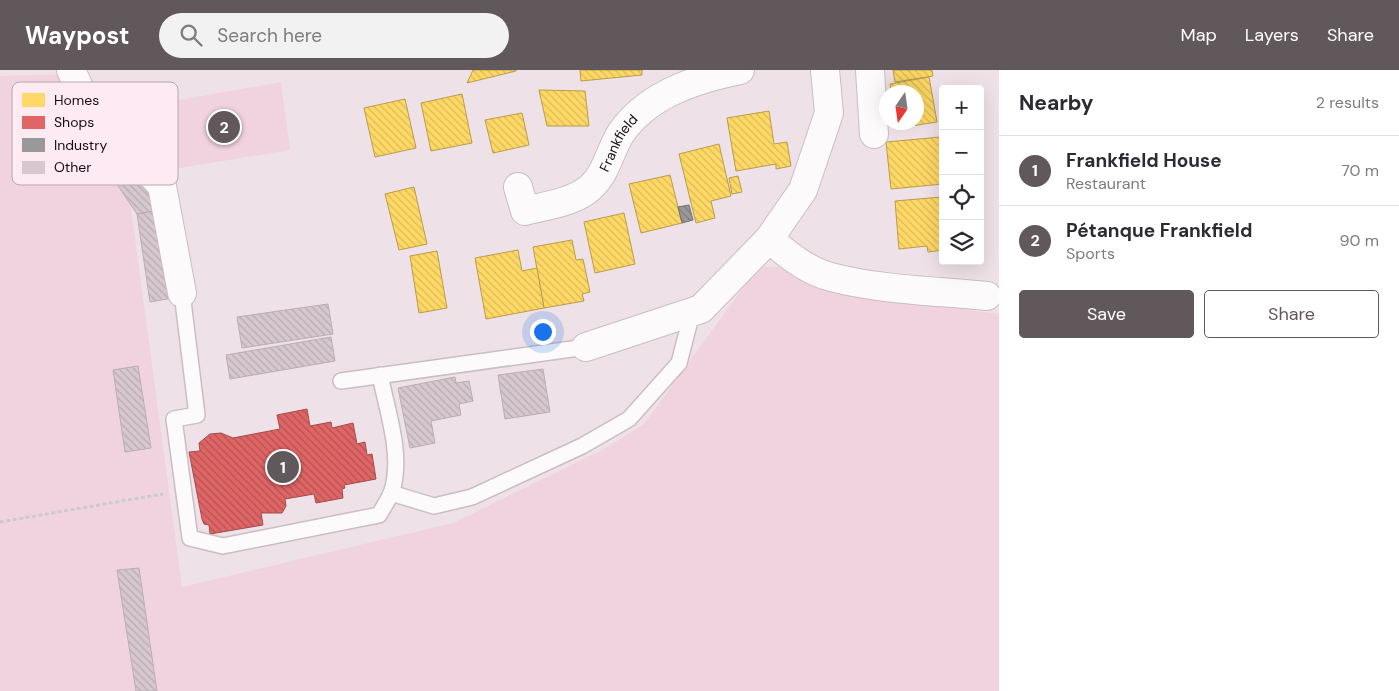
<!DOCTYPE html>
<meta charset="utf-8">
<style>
:root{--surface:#fff;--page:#f2f2f3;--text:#2b2b33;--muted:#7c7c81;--line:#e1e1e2;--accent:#61585c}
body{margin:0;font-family:"DM Sans",sans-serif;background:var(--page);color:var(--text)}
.controls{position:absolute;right:15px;top:15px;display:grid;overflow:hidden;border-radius:5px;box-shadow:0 5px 20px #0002}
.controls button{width:45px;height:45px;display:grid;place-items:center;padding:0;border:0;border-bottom:1px solid var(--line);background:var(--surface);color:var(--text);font:25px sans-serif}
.compass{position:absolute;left:879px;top:15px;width:45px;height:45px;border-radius:50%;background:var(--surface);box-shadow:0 5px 20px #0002;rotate:193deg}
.you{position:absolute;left:542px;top:261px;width:18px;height:18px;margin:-12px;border:4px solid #fff;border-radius:50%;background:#1a73e8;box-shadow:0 0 0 8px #1a73e833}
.badge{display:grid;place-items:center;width:32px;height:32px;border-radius:50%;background:var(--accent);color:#fff;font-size:16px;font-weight:700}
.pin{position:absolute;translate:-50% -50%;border:2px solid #fff;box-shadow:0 1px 5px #0006}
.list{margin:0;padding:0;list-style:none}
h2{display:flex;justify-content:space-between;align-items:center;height:65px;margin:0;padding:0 20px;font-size:21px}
h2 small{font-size:16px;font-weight:400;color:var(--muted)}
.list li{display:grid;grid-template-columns:32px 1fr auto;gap:15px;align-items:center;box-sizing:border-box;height:70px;padding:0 20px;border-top:1px solid var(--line)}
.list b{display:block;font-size:19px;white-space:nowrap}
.list p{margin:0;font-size:16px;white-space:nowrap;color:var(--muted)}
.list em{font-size:16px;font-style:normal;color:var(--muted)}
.actions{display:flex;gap:10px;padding:15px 20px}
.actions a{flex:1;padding:11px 0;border:1px solid var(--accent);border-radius:5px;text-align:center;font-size:18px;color:var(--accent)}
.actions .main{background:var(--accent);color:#fff}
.icon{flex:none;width:28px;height:28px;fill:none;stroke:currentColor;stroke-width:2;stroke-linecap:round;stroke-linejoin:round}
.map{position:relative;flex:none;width:999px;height:621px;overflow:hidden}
header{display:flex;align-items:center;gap:30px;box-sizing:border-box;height:70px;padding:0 25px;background:var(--accent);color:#fff}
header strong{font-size:24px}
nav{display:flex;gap:28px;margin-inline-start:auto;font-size:18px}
.search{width:350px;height:45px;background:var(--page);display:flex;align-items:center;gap:12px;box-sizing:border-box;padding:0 18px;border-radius:28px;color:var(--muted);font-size:19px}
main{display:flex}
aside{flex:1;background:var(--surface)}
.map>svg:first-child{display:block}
.grass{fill:#f1d3e0}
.homes{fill:url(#homes-back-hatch);stroke:#b99c4c}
.shops{fill:url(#shops-back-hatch);stroke:#a34c4c}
.industry{fill:url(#industry-back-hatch);stroke:#716f70}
.building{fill:url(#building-back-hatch);stroke:#b9afb3}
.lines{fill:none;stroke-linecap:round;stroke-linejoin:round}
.lane-casing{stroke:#c9bec3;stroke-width:18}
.street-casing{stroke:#c9bec3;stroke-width:30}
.path{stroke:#cecacc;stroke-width:3;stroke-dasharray:4 2.5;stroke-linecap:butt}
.lane{stroke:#fcfafb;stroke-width:15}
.street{stroke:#fcfafb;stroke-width:28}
.labels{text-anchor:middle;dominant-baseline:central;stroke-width:5;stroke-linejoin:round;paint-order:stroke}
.street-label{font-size:14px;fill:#150e11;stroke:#fdeaf3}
.key{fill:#fdeaf3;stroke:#b7a8af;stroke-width:1}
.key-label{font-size:14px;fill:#150e11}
</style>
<header>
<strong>Waypost</strong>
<div class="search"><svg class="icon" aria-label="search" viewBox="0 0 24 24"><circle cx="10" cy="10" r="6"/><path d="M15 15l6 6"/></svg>Search here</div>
<nav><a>Map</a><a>Layers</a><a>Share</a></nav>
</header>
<main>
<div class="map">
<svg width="999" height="621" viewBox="0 0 999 621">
<defs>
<pattern id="homes-back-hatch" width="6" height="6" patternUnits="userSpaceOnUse" patternTransform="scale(1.25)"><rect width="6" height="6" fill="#ffd966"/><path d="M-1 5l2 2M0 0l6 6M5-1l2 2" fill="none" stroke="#dab957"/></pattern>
<pattern id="shops-back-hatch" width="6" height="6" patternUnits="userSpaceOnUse" patternTransform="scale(1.25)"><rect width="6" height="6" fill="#e06666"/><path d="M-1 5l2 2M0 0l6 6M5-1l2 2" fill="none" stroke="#b45253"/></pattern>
<pattern id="industry-back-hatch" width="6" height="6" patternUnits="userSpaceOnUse" patternTransform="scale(1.25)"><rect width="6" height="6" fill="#999"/><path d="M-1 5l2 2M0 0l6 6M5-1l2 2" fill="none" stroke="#7c7b7b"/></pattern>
<pattern id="building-back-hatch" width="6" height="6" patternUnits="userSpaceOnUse" patternTransform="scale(1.25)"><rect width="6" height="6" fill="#d7c8cf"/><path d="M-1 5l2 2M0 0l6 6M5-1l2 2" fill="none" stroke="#b8abb1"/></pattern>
</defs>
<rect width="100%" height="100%" fill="#eee1e7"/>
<g class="grass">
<polygon points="86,4 117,35 182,517 453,453 604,379 644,354 748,211 764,197 787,197 895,230 999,244 999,621 0,621 0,6"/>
<polygon points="281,12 290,80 168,100 156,34"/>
</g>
<g class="homes">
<polygon points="473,0 516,0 516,1 467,13"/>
<polygon points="580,0 642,0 642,5 581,11"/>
<polygon points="893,0 932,0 933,6 895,12"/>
<polygon points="929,7 937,52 898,58 897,52 916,52 916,22 891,22 890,14"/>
<polygon points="539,20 585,21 589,56 547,56"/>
<polygon points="462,24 472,73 431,81 421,33"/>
<polygon points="405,29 416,78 375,87 364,38"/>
<polygon points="769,41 774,74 787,72 791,96 776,99 776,94 736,101 727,48"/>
<polygon points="522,43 529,75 493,83 485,50"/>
<polygon points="941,67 943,114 891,119 886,72"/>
<polygon points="719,74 731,126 711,131 715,148 696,153 679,84"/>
<polygon points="670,105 682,153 641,163 629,114"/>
<polygon points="738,106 742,122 732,124 729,108"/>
<polygon points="414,117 427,174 399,180 385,124"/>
<polygon points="942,127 943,180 928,182 927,176 899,179 895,131"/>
<polygon points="624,143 635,194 595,203 584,152"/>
<polygon points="572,170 576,190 583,189 590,222 582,224 584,231 544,238 533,177"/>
<polygon points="518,180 522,201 537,198 544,238 486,249 475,188"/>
<polygon points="437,181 447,238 419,243 410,186"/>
</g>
<polygon class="shops" points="307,339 310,356 331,352 332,358 353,353 357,374 365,372 367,385 372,384 376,409 344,415 345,418 342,419 343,428 316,433 314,424 285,429 286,436 282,443 261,443 263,455 210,464 209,455 204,454 202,449 189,382 200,381 199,373 210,364 221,363 233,368 280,359 277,345"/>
<polygon class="industry" points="689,135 693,150 682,153 678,137"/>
<g class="building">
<polygon points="123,86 159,140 137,144 106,98"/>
<polygon points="159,140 173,228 150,232 137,144"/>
<polygon points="328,234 333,264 242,278 237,247"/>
<polygon points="331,267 335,291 230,309 226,285"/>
<polygon points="138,296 151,378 125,382 113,300"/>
<polygon points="543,299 550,342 505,349 498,305"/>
<polygon points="455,307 456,313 469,311 473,331 459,334 461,345 431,351 435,373 410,378 398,318"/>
<polygon points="139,498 157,621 136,621 117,500"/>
</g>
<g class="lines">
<g class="lane-casing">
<g id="lane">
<path d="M 182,223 L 197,345 L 174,349 L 190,468 L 223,476 L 379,445 C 383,438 389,429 392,421 C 403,384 387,341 380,305"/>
<polyline points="341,311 586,277"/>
<polyline points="391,423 434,436 472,427 582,376 629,349 679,293 692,243"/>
</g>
</g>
<g class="street-casing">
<g id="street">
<polyline points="71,0 87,35 162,116 182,223"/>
<path d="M 825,0 L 829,43 L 803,120 L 769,169 C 787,184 807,201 831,207 C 880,220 937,221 987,226"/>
<polyline points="870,0 874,64"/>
<path id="s1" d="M 518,117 L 525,141 C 544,136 569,133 586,121 C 606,107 609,82 621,63 C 648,24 696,9 740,0"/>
<polyline points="586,277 701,239 769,169"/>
</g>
</g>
<polyline class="path" points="0,452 163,424"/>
<use href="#lane" class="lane"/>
<use href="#street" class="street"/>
</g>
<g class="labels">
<g class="street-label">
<text stroke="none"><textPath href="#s1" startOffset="148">Frankfield</textPath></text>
</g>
</g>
<rect x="12" y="12" width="166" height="103" rx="8" class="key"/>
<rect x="22" y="23" width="23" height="14" fill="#ffd966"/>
<rect x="22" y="46" width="23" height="13" fill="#e06666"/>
<rect x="22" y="68" width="23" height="14" fill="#999"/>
<rect x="22" y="91" width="23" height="13" fill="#d7c8cf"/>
<g class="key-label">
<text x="54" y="35">Homes</text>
<text x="54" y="57">Shops</text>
<text x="54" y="80">Industry</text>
<text x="54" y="102">Other</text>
</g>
</svg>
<div class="controls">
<button>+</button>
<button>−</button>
<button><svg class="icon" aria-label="locate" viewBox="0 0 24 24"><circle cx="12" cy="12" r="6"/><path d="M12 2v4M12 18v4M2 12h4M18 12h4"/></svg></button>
<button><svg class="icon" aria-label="layers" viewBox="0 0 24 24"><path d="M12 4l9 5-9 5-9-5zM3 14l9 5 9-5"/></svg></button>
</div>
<svg class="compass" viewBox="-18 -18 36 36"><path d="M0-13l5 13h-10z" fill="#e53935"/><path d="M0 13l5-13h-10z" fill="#7c7c81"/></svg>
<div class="you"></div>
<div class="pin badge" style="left:283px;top:397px">1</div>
<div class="pin badge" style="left:224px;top:57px">2</div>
</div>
<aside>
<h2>Nearby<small>2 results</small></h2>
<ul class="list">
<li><span class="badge">1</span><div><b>Frankfield House</b><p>Restaurant</p></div><em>70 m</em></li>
<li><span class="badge">2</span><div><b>Pétanque Frankfield</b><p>Sports</p></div><em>90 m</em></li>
</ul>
<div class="actions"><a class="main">Save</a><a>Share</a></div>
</aside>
</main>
